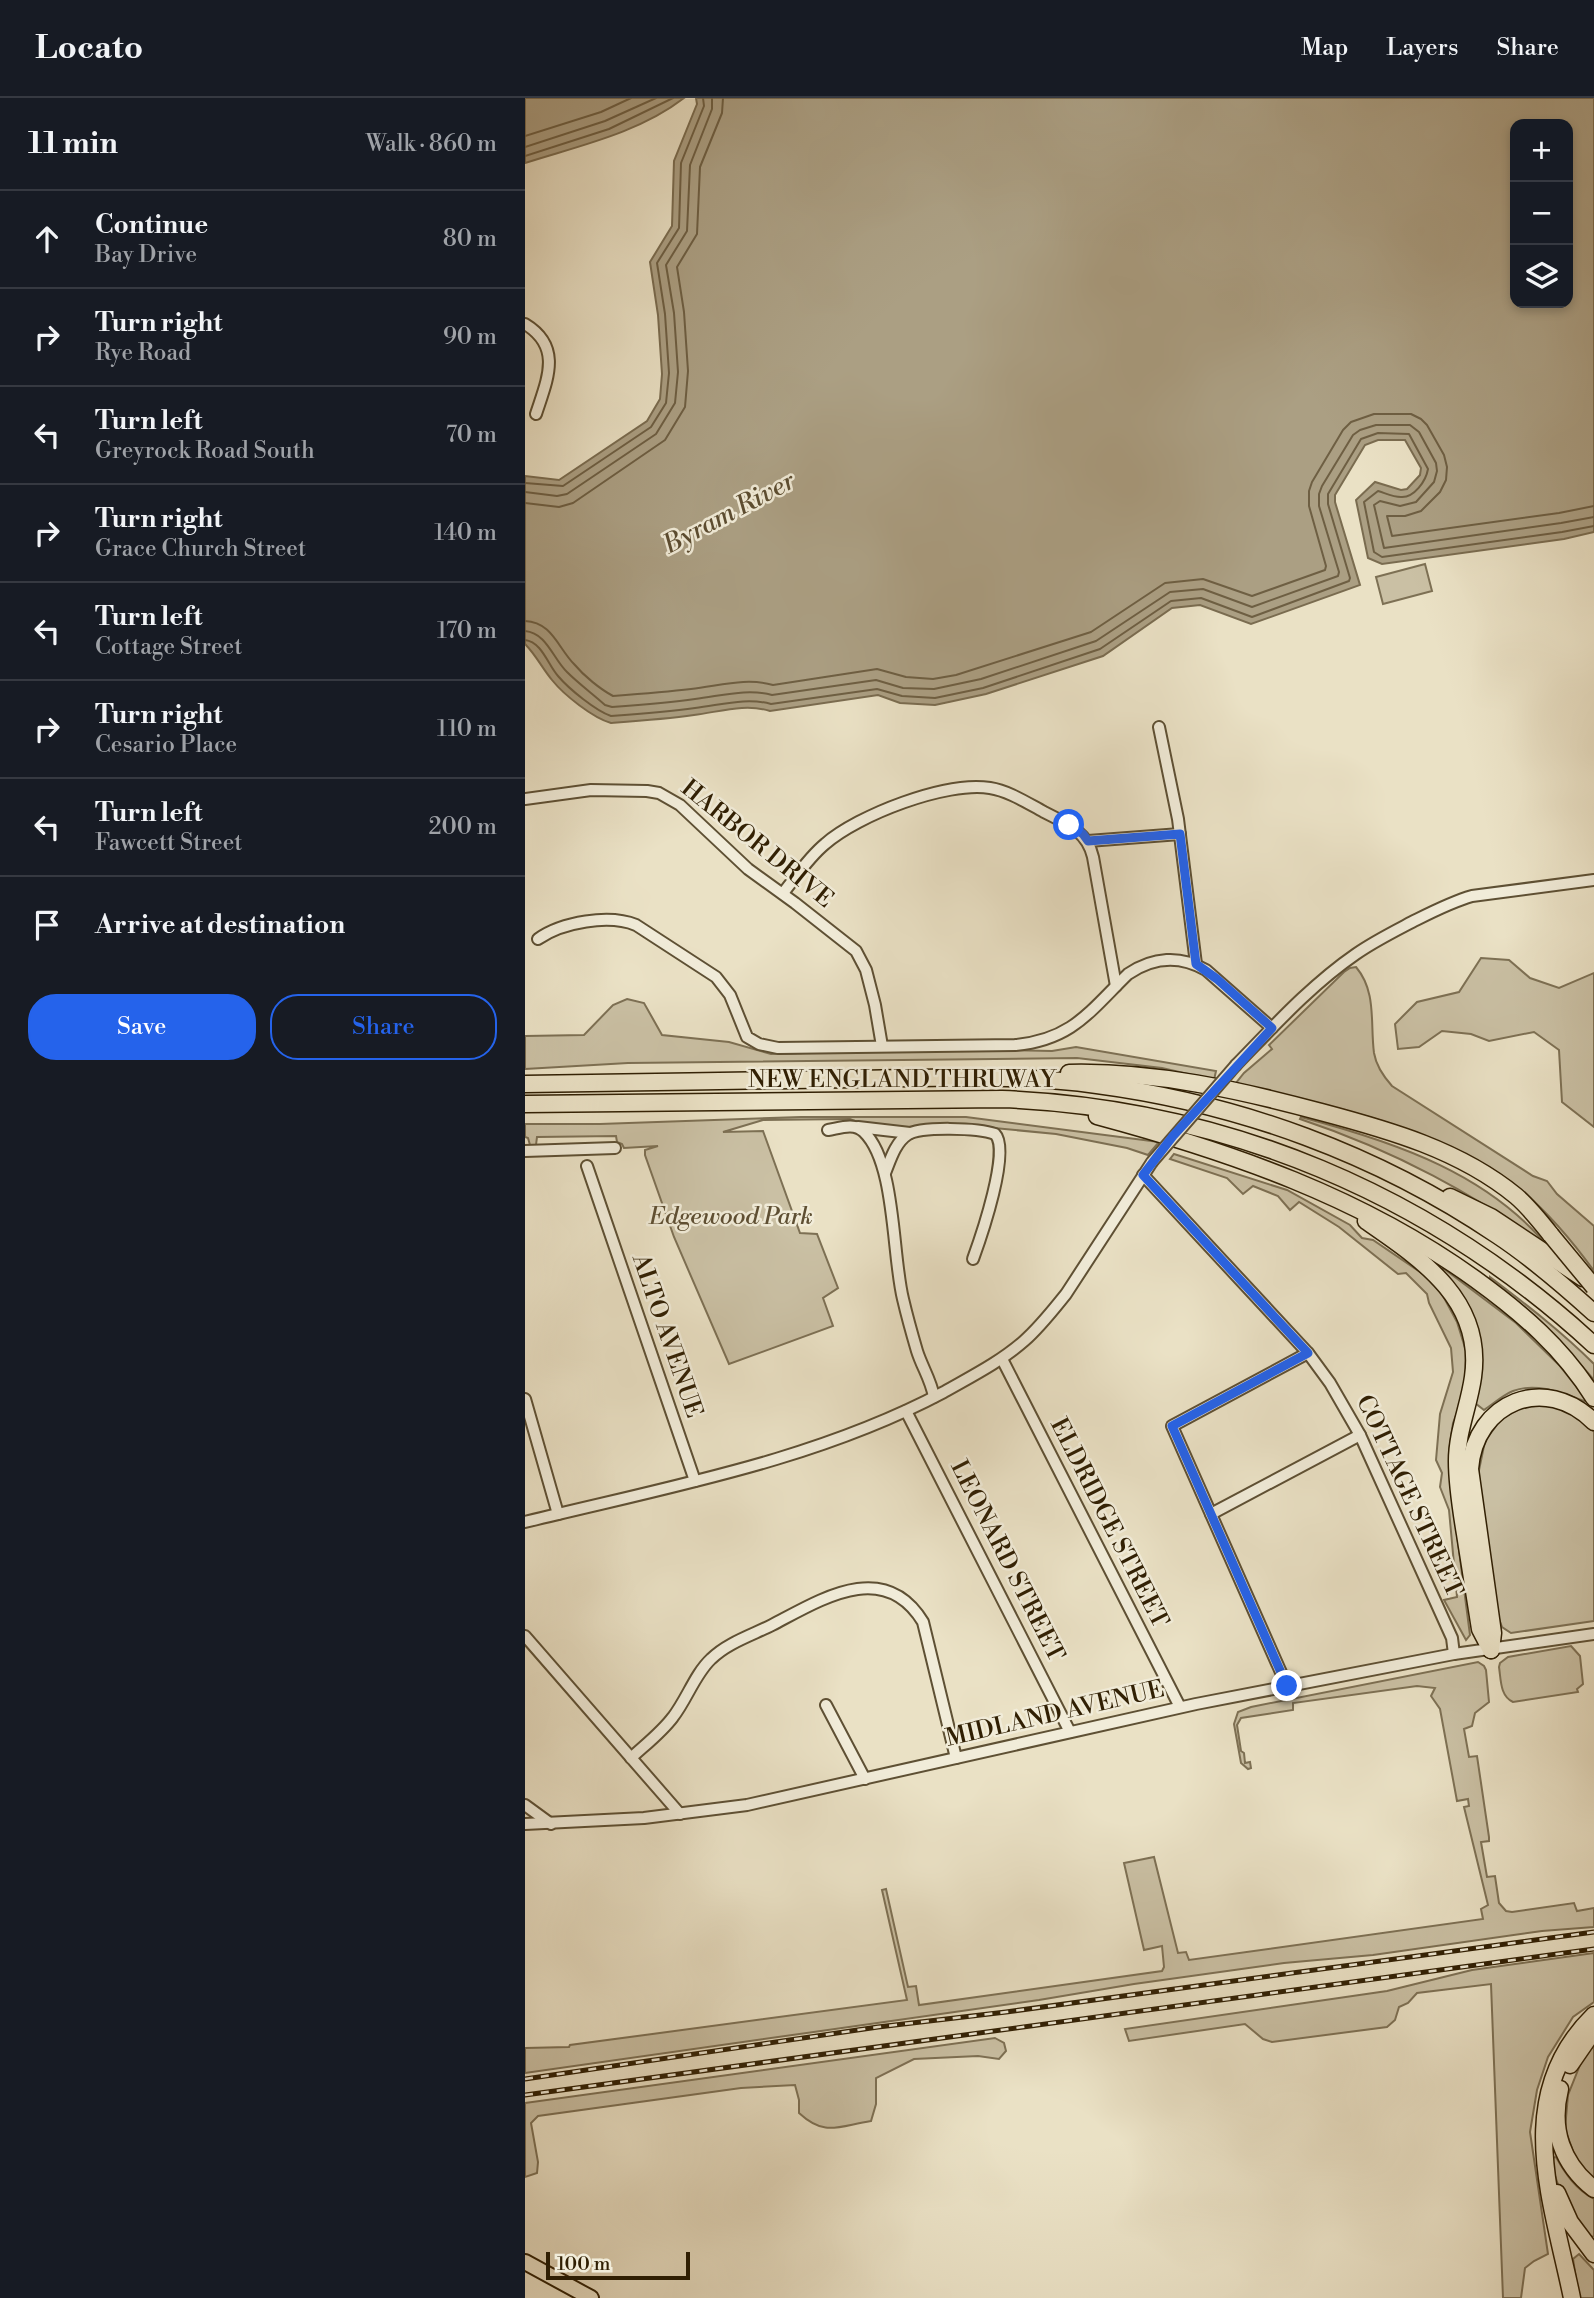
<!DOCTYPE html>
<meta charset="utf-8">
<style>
:root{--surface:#171b24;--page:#242831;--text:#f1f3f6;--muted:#9ea1a6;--line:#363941;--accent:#2563eb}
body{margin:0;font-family:"Libre Bodoni",serif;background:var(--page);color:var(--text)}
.controls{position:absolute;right:21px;top:21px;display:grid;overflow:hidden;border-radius:14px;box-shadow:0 4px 10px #0003}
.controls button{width:63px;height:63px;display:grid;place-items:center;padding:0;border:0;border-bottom:2px solid var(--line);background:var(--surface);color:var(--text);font:35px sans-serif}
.scale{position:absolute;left:21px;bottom:18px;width:144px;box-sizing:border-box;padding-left:7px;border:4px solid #301f03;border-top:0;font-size:19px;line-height:24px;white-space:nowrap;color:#301f03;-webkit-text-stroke:5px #f1ecd9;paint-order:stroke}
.stop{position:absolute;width:21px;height:21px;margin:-16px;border:5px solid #2563eb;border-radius:50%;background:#fff}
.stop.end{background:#2563eb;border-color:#fff;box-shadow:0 2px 7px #0008}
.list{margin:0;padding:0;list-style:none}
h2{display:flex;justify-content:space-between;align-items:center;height:91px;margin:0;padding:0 28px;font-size:30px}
h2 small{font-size:23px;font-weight:400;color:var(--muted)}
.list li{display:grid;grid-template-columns:46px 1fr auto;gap:21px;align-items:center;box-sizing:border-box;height:98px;padding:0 28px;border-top:2px solid var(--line)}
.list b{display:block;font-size:26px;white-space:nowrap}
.list p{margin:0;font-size:23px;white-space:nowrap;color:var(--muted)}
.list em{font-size:23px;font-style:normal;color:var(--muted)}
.actions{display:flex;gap:14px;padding:21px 28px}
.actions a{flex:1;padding:16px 0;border:2px solid var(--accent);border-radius:28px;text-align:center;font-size:24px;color:var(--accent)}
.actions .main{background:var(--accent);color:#fff}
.icon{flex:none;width:38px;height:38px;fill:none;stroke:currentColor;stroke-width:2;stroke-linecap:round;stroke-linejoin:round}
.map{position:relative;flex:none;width:1069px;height:2200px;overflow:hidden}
header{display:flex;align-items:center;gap:42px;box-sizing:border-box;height:98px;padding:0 35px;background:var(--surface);border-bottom:2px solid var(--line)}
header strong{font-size:33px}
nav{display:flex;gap:38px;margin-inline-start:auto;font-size:24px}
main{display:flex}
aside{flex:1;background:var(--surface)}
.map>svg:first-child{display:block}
.green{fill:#cac0a4;stroke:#7d7054;stroke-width:2}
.water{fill:#ab9f83;stroke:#7a6c50;stroke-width:2;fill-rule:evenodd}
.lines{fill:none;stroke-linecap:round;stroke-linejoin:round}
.shore{stroke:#6e5f43;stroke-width:2}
.minor-casing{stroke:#5e5034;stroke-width:14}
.major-casing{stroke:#301f03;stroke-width:18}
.highway-casing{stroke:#301f03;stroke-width:19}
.minor{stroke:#f1ecd9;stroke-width:10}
.major{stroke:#eae1c5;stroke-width:14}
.highway{stroke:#eae1c5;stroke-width:16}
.rail-casing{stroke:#301f03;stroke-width:5}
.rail{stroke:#f1ecd9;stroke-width:2.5;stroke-dasharray:8;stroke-linecap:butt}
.minor-bridge-casing{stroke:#5e5034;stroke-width:14;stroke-linecap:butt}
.highway-bridge-casing{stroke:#301f03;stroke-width:19;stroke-linecap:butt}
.minor-bridge{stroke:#f1ecd9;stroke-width:10}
.highway-bridge{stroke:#eae1c5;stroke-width:16}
.route{stroke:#2563eb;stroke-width:9}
.labels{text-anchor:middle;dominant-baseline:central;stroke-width:5;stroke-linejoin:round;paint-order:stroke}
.street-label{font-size:24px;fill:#301f03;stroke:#f1ecd9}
.park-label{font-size:24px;font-style:italic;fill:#5e4f33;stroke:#f1ecd9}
.water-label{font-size:26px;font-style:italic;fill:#5b4c30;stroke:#f1ecd9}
</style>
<header>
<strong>Locato</strong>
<nav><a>Map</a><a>Layers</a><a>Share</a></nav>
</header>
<main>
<aside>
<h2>11 min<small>Walk · 860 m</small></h2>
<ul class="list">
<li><svg class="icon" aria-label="ahead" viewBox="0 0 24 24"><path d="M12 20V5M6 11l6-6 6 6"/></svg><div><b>Continue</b><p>Bay Drive</p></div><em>80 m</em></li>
<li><svg class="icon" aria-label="right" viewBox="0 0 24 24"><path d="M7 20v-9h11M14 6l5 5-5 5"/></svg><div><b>Turn right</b><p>Rye Road</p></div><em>90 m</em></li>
<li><svg class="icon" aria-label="left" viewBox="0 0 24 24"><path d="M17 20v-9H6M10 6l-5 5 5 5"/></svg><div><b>Turn left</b><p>Greyrock Road South</p></div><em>70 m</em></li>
<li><svg class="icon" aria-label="right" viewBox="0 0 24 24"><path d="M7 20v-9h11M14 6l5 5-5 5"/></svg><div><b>Turn right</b><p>Grace Church Street</p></div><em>140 m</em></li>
<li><svg class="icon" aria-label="left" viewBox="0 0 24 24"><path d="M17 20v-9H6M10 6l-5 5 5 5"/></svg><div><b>Turn left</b><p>Cottage Street</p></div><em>170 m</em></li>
<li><svg class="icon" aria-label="right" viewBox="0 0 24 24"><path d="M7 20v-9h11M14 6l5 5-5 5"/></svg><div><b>Turn right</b><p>Cesario Place</p></div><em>110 m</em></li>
<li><svg class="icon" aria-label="left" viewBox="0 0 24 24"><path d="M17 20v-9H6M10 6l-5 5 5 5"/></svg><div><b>Turn left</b><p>Fawcett Street</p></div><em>200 m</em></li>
<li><svg class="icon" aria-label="arrive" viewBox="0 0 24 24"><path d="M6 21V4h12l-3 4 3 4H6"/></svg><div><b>Arrive at destination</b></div></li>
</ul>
<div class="actions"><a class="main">Save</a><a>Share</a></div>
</aside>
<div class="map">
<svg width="1069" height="2200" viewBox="0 0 1069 2200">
<rect width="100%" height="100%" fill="#eae1c5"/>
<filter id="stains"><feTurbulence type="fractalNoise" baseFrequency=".00286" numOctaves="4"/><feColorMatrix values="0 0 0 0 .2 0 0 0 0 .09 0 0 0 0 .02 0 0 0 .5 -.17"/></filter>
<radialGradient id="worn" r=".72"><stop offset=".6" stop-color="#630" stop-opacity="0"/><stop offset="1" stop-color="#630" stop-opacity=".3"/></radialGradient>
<g class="green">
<polygon points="900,466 907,493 858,506 851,479"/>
<polygon points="956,860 984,862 1005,880 1034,890 1069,875 1069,1029 1037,1004 1034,952 1009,934 964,943 946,936 917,933 894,949 873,951 870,926 892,904 934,894"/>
<path d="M 831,869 C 852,894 845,925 849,955 C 851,967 859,979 867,988 L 1008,1078 L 1022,1083 L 1032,1096 L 1069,1128 L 1069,1173 C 1043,1137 1013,1102 976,1077 C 897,1025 802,1008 711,985 L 719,975 L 747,951 L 744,947 L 819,874 L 825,870 Z"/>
<polygon points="102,901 119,905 137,937 204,944 246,956 419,951 527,953 551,949 691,973 689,982 637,970 552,960 103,965 0,971 0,938 59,937 88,907"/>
<polygon points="276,1019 441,1019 634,1044 623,1057 602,1050 531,1036 469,1030 362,1030 343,1028 325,1021 238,1022 198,1034 238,1033 275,1135 292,1136 313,1190 298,1200 308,1228 204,1266 149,1139 120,1057 120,1052 133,1048 99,1050 97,1046 92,1044 91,1038 12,1039 11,1047 5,1047 3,1040 0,1039 0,1026 75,1026"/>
<path d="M 776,1019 C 870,1044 967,1076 1029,1156 C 955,1097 865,1051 775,1021 Z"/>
<polygon points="649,1056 762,1092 825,1127 837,1140 848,1142 901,1178 917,1196 932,1224 941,1253 940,1295 928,1325 924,1353 925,1383 945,1537 941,1542 919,1502 932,1499 924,1412 915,1389 917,1375 911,1362 915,1316 928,1274 926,1250 904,1205 902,1196 881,1175 873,1176 814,1129 774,1104 765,1112 753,1098 728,1088 718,1096 702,1080 645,1061"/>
<path d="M 918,1170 L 991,1225 L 1034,1267 L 1061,1301 L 1059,1303 C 1037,1295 1011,1284 988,1293 C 978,1297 968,1306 959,1312 L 950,1305 L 954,1267 L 915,1173 Z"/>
<path d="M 965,1179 C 1002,1207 1037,1234 1069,1266 L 1069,1282 C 1038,1245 1002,1213 965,1182 Z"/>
<path d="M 1022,1307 C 1044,1310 1055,1315 1069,1334 L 1069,1523 L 986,1535 L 977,1529 L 972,1515 L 953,1377 L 960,1343 L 977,1320 L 998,1309 Z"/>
<path d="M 1046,1548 L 1055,1558 L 1058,1586 L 1052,1591 L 1053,1594 L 988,1604 C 975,1598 976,1582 974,1569 L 975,1565 L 983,1559 Z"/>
<polygon points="953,1564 959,1568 961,1572 964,1604 950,1615 947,1628 939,1631 944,1659 952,1658 964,1739 964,1743 956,1744 962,1779 970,1778 974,1805 981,1813 987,1814 1049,1805 1052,1813 1069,1810 1069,1829 1017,1833 848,1857 759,1865 609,1886 514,1902 0,1975 0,1950 44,1949 45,1947 382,1902 357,1792 361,1791 383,1889 391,1888 394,1907 637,1873 639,1869 637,1848 619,1852 599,1765 629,1759 653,1855 661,1854 664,1862 958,1821 956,1811 963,1807 939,1709 944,1708 943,1701 932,1703 915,1611 906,1598 910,1590 892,1588 768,1605 768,1612 716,1620 712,1627 716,1653 719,1655 720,1665 725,1664 726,1670 723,1671 716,1665 709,1626 713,1614 726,1609"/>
<polygon points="1069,1855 1069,1904 1048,1919 1023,1959 1012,1992 1005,2034 1023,2156 1009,2163 1000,2170 996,2200 978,2200 966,1886 892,1895 883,1905 874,1909 870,1922 862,1929 747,1944 738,1941 720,1926 604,1943 600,1931 862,1893 947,1872"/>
<path d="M 470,1940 L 479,1945 L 481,1953 L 474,1961 L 453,1958 L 389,1961 L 351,1980 L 351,2006 L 346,2023 C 313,2028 300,2039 274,2015 L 274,2002 L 270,1987 L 216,1990 L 13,2018 L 6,2025 L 13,2064 L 12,2075 L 0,2079 L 0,2005 Z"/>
<polygon points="1069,1947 1069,2083 1053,2067 1040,2031 1043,1997 1057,1962"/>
<path d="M 1031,2059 C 1041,2077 1051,2091 1069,2101 L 1069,2138 L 1065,2140 C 1043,2115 1033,2092 1025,2060 Z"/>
<polygon points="1054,2156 1069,2172 1069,2200 1054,2200 1048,2161"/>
</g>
<g class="water">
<path d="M 0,0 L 159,0 C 114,35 53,48 0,65 Z"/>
<path d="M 171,0 L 1069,0 L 1069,434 L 1039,441 L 857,466 L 843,460 L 831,402 L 850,384 L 876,392 L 882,391 L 895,377 L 896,370 L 880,342 L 853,342 L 840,347 L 810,397 L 810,404 L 835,487 L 726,526 L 675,507 L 647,510 L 578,558 L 461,596 L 410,607 L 375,605 L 353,597 L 245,613 C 220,605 194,614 169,617 C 141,621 113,623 86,625 C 68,620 39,597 27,582 C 17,570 11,557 0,546 L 0,378 L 34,382 L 122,323 L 135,301 L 137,276 L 133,217 L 125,164 L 147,128 L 149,63 L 172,6 ZM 990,26 L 1043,26 L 1043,205 L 990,205 Z"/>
</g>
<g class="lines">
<g class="shore">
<polyline points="0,38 76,14 106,0"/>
<polyline points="0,49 80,23 131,0"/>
<polyline points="0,58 84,31 148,0"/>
<polyline points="0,385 38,388 126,329 141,305 144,275 140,216 132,165 154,130 156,65 179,8 178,0"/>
<polyline points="0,394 32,398 42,396 131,336 150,305 153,274 149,215 141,167 162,133 165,67 187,11 187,0"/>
<polyline points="0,405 34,409 48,405 140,342 160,309 163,273 159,214 152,169 172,136 175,69 197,15 198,0"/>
<path d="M 0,523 C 27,524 33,550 49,566 C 59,578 75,591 88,598 C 114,596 140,594 166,591 C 194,588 221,579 248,587 L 352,571 L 381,579 L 408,581 L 431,577 L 566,534 L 640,485 L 678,481 L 727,498 L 800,472 L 801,468 L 784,408 L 784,393 L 787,384 L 818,332 L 826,324 L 849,316 L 886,316 L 896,321 L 902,327 L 919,357 L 922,369 L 921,382 L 915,394 L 896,413 L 880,418 L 862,418 L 867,438 L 1034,415 L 1069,408"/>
<path d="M 0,533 C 22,535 28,561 42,574 C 54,586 68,596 80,607 L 87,609 C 115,607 143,605 170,601 C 196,598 222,590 247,597 L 351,582 L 378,590 L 409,591 L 456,581 L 571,543 L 645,494 L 678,491 L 727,509 L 813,478 L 814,474 L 794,408 L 794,396 L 797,388 L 828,337 L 835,332 L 851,327 L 885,327 L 894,334 L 911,365 L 912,373 L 909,384 L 891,404 L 875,408 L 855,403 L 849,407 L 859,450 L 1036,425 L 1069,419"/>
<path d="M 0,542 C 17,544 23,567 33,578 C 44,591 71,613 86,618 C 114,616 142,614 170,610 C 196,607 221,599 246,606 L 352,591 L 377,598 L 410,600 L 458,590 L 575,551 L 646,503 L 676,500 L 727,519 L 824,483 L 825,480 L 803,406 L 803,396 L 836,341 L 853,335 L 884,336 L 903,371 C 901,383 889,400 876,399 C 868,399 860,395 853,393 L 839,404 L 849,454 L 857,459 L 1037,434 L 1069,428"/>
</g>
<g class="minor-casing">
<g id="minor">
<path d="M 0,226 C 38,249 22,282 11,316"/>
<polyline points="634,629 653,721 671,866"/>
<polyline points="0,701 66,692 122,693 134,695 155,707 223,771 270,805 331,853 341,872 350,907 357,948"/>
<polyline points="563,743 655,736"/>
<path d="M 258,795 C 271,779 283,760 300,746 C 333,717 421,683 465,690 C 484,693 502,705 519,714 C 541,725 562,733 568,759 L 591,888"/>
<path d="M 13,841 C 37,824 84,816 111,827 L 191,879 L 205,897 L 222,939 L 234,946 L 253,950 L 490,947 C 547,942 565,913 603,876 C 628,859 655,857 681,872 L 747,930"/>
<path d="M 711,967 C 749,928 786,887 831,856 C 848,844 868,834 887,824 C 907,814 926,804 947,798 L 1069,782"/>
<polyline points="333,1029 385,1035"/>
<path d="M 303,1032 C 315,1030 329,1024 339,1034 C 371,1065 367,1157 378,1201 C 382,1218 387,1236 392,1253 C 397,1269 406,1282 409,1299"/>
<polyline points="0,1053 90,1050"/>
<polyline points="62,1068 170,1383"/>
<path d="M 360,1075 C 365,1063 370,1045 382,1037 C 395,1028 454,1030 470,1036 C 486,1052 456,1139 448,1161"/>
<polyline points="618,1077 783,1255 805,1285 835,1337 927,1540 929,1556"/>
<polyline points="477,1261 655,1609"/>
<polyline points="0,1301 33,1416"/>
<polyline points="381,1313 545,1634"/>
<polyline points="686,1416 835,1337"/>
<path d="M 0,1424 C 142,1389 289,1363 419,1294 C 447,1278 475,1264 499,1243 C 515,1229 528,1212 541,1196 L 627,1064"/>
<polyline points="0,1538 155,1716"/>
<polyline points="762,1588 647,1328 783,1255"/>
<polyline points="301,1607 340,1681"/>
<path d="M 106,1660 C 120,1647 137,1634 148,1619 C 162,1601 170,1576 186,1561 C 202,1545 227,1537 247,1527 C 295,1502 359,1460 398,1524 L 431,1660"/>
<polyline points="0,1707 26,1726"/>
<polyline points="0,1726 119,1720 222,1707 671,1606 929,1556 1069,1536"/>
</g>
</g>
<g class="major-casing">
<polyline id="major" points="0,2164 66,2200"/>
</g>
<g class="highway-casing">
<g id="highway">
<path d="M 544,975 C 629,973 715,992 796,1014 C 864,1032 935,1052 991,1098 C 1004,1109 1015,1123 1026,1137"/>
<path d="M 0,986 C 110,984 219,983 329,981 C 410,980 492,976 572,987 C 715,1006 852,1056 972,1137 C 1007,1160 1038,1187 1069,1215"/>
<path d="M 0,1006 L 477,1001 C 701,1010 905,1096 1069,1247"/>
<path d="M 572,1018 C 706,1054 836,1099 950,1181 C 997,1215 1038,1250 1069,1300"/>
<polyline points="925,1099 966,1119 1058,1180"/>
<path d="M 841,1123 C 896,1161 959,1202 948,1279 C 944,1308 932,1334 932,1363 C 932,1387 936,1412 940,1436 C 945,1468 950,1499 955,1531 L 966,1552"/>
<path d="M 966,1552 L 968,1535 L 945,1371 C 950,1304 1020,1275 1069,1324"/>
<polyline points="1045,1967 1069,1932"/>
<path d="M 1035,1991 C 1025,2031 1037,2066 1069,2091"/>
<polyline points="1032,2095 1045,2124 1069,2156"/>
<path d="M 1047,2200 C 1027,2102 986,1998 1069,1917"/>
</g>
</g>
<use href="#minor" class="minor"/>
<use href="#major" class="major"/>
<use href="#highway" class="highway"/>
<g class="rail-casing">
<g id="rail">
<polyline points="0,1981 353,1929 481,1914 1069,1834"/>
<polyline points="0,1997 1069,1851"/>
</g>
</g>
<use href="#rail" class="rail"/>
<g class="minor-bridge-casing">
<polyline id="minor-bridge" points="627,1064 711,967"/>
</g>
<g class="highway-bridge-casing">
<polyline id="highway-bridge" points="1026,1137 1069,1189"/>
</g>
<use href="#minor-bridge" class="minor-bridge"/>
<use href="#highway-bridge" class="highway-bridge"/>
</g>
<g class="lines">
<polyline class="route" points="544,727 558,736 563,743 655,736 671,866 692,881 747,930 648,1038 618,1077 783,1255 647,1328 762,1588"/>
</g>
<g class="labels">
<g class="street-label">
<text transform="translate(232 746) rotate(39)">HARBOR DRIVE</text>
<text x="377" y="982">NEW ENGLAND THRUWAY</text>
<text transform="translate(142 1238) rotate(71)">ALTO AVENUE</text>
<text transform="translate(884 1398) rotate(65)">COTTAGE STREET</text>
<text transform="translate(584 1425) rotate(63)">ELDRIDGE STREET</text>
<text transform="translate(482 1463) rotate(63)">LEONARD STREET</text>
<text transform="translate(530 1616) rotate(-13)">MIDLAND AVENUE</text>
</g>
<g class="park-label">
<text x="206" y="1119">Edgewood Park</text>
</g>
<g class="water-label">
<text transform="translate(204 415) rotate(-28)">Byram River</text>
</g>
</g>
<rect width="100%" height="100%" filter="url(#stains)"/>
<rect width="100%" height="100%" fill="url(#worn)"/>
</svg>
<div class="controls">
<button>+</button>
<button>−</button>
<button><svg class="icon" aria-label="layers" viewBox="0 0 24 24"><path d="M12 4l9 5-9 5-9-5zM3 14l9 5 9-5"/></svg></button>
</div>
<div class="scale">100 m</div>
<div class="stop" style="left:544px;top:727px"></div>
<div class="stop end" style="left:762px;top:1588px"></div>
</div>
</main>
